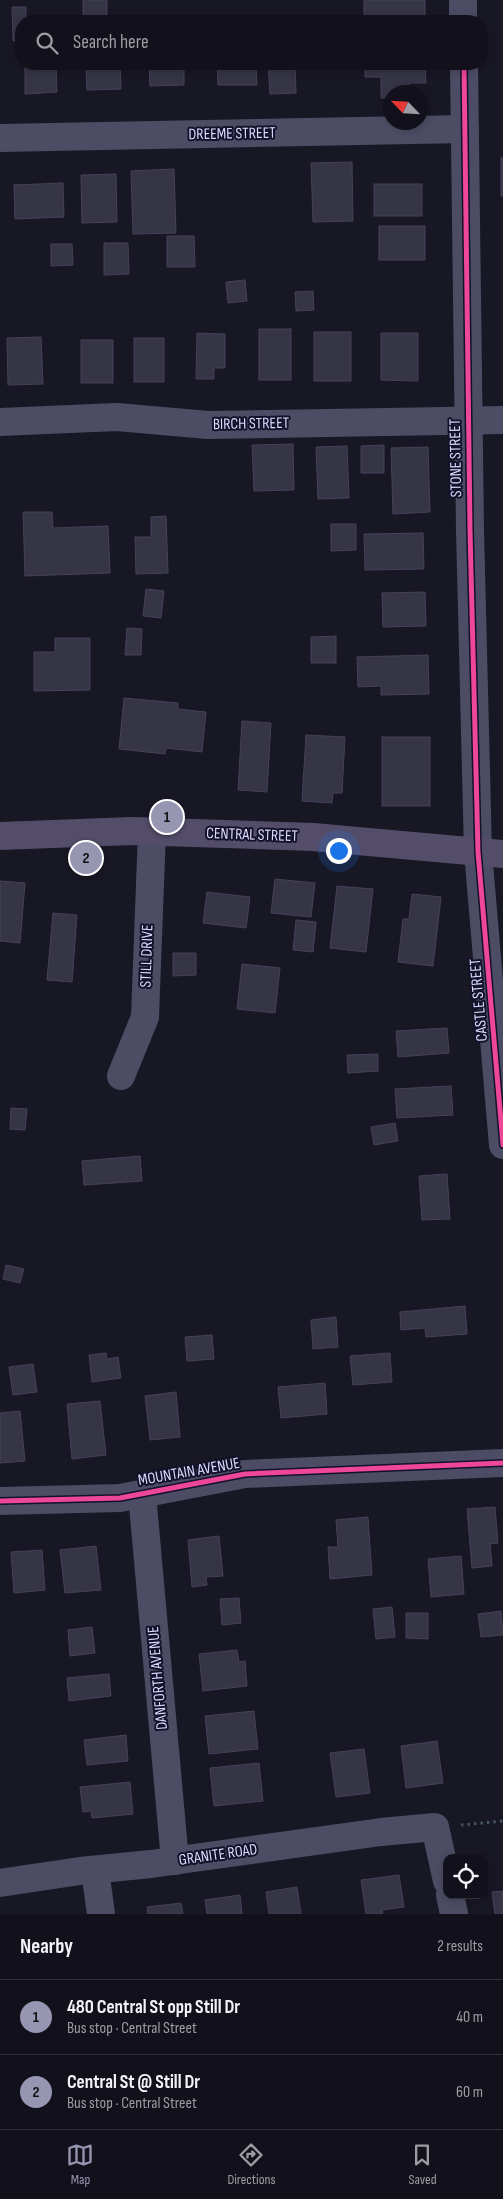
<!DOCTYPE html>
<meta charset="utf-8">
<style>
:root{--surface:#12111b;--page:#1f1f28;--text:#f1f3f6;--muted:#9c9da3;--line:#31313a;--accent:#9796b2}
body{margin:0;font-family:"Sofia Sans Condensed",sans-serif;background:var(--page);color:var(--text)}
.controls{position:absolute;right:15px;bottom:15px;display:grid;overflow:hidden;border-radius:10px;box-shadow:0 2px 8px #0003}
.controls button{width:45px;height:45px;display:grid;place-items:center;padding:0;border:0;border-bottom:1px solid var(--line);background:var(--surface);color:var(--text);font:25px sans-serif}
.compass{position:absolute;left:383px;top:85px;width:45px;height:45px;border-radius:50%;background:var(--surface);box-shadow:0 2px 8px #0003;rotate:295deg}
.you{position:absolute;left:338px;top:850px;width:18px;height:18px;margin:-12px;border:4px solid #fff;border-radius:50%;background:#1a73e8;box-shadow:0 0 0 8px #1a73e833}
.badge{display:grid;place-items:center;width:32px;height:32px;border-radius:50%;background:var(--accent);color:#111;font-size:16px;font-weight:700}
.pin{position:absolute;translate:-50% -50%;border:2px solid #fff;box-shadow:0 1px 5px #0006}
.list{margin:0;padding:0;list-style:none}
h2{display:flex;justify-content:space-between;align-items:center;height:65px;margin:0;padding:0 20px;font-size:21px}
h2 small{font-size:16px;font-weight:400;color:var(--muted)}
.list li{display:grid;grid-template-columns:32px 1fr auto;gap:15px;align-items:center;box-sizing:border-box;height:75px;padding:0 20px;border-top:1px solid var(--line)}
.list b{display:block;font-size:19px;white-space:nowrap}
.list p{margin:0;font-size:16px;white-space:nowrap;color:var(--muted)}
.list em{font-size:16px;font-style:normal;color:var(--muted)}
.icon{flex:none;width:28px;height:28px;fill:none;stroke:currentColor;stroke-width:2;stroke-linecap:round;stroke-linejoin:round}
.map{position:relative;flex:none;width:503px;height:1914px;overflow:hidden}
.search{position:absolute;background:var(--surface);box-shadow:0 2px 8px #0003;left:15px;right:15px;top:15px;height:55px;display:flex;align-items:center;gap:12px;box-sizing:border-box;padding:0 18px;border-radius:20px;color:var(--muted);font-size:19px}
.sheet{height:215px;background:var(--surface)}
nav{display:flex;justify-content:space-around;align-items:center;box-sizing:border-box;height:70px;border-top:1px solid var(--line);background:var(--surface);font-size:14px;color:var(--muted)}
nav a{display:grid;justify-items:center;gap:2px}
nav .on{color:var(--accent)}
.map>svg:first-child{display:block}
.building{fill:#363546;stroke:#454258}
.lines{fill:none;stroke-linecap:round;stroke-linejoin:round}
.path{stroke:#465360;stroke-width:3;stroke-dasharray:2.5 4;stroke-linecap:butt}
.minor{stroke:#4c4d65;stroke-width:28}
.major{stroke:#544d6a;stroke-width:28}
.cycleway-casing{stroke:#14112a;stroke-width:8}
.cycleway{stroke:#ed469a;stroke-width:5}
.labels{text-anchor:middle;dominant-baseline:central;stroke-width:4;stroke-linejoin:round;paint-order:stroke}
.street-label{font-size:16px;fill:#dcdaff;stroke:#14112a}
</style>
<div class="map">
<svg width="503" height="1914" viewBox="0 0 503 1914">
<rect width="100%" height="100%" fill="#181724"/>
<g class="building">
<rect x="83" y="0" width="24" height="21"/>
<rect x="364" y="0" width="61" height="21"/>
<polygon points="12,7 26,7 26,21 21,21 21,40 13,41"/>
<polygon points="25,64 56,64 57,92 25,94"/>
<polygon points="86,64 120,64 121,89 87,90"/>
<polygon points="149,64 184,64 184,85 150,86"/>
<polygon points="217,64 256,64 257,85 218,85"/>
<polygon points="268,64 295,64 296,93 270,94"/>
<polygon points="365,64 425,64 426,83 409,83 409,92 390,92 390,98 381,98 381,77 365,77"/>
<rect x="501" y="158" width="2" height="38"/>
<polygon points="352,162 353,221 313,222 311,163"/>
<polygon points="174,169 176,233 133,234 131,171"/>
<polygon points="116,174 117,222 82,223 81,175"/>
<polygon points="63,183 64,217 15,219 14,185"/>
<rect x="374" y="184" width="48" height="32"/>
<rect x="379" y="226" width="46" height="34"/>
<polygon points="167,236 194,236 195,267 167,267"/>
<polygon points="104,243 128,243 129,274 104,275"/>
<polygon points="51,244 72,244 73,265 51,266"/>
<polygon points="245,280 247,301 228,303 226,282"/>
<polygon points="313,291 314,310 296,311 295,292"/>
<rect x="259" y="329" width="32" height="51"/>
<rect x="314" y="332" width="37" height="49"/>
<polygon points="197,333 225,334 225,368 214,368 214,379 196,379"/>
<polygon points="381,333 418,333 418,381 381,380"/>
<polygon points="41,337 43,384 8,385 7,338"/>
<rect x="134" y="338" width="30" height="44"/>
<rect x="81" y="340" width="32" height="43"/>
<polygon points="293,444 294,490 254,491 252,445"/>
<polygon points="384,445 384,473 361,473 361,446"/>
<polygon points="347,446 349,498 318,499 316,447"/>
<polygon points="428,447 430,512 393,514 391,448"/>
<polygon points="23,512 52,512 53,528 108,526 110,573 25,576"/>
<polygon points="166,516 168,573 136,574 135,537 151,537 151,517"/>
<polygon points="331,524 356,524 356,550 331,551"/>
<polygon points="423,533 424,569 365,570 364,534"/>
<polygon points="146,589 164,591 161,618 143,616"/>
<polygon points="425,592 426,626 383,627 382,593"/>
<polygon points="127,628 142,629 141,655 125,655"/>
<polygon points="336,636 336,663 311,663 311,637"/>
<polygon points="55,638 90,638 90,690 34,691 34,652 55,652"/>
<polygon points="428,655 429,694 381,695 381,686 358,687 357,657"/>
<polygon points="124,698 178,703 178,709 206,712 202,752 166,748 165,754 119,749"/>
<polygon points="242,721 271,723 267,792 238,790"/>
<polygon points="306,735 345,737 342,793 333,793 332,803 302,801"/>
<rect x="382" y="737" width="48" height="69"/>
<polygon points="275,879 315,883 311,917 271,913"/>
<polygon points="0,881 25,883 20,943 0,941"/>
<polygon points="337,886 373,889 366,952 330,948"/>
<polygon points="207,892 250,897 246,928 203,923"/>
<polygon points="412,894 441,897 433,966 398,962 403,919 409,919"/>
<polygon points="53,913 77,915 72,982 47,980"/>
<polygon points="296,920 316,922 313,952 293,950"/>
<polygon points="173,953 196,953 196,975 173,976"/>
<polygon points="242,964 280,968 275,1013 237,1009"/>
<polygon points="447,1028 449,1053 398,1057 396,1031"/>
<polygon points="378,1054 378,1071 348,1073 347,1055"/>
<polygon points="451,1086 453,1115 397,1118 395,1089"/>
<polygon points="11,1108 27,1109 25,1130 10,1129"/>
<polygon points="395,1123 398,1141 374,1145 371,1127"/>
<polygon points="140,1156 142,1181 84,1185 82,1161"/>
<polygon points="447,1174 450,1219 422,1220 419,1176"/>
<polygon points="6,1265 24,1269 20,1283 3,1279"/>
<polygon points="465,1306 467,1334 426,1337 425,1328 401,1330 400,1312"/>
<polygon points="336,1317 338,1347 313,1349 311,1320"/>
<polygon points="212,1335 214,1359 187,1361 185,1337"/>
<polygon points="106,1353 107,1359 118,1357 121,1378 92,1382 89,1355"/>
<polygon points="390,1353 392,1382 353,1385 350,1356"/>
<polygon points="33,1364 37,1392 13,1395 9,1367"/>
<polygon points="325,1383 327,1414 281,1418 278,1387"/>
<polygon points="176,1392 180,1437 150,1440 145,1396"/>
<polygon points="100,1401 106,1455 72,1459 67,1404"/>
<polygon points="20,1411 25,1461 0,1463 0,1413"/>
<polygon points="495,1507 498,1543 490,1544 492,1566 472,1568 467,1509"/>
<polygon points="368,1517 372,1575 330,1579 328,1547 338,1547 336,1520"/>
<polygon points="219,1536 223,1576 206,1577 207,1585 192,1587 188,1540"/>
<polygon points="96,1546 101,1590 65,1593 60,1550"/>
<polygon points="42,1550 45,1590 14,1593 11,1552"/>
<polygon points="461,1556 464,1594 431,1597 428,1559"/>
<polygon points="239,1598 241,1623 222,1625 220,1599"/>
<polygon points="392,1607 395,1637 376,1639 373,1609"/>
<polygon points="501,1611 503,1635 481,1637 478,1614"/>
<polygon points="406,1613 428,1613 428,1639 406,1638"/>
<polygon points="92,1627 95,1653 70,1656 68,1630"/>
<polygon points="237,1650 239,1662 245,1661 247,1686 203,1691 199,1654"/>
<polygon points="109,1674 111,1696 69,1701 67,1678"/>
<polygon points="254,1711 258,1749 209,1754 205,1716"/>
<polygon points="126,1735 128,1761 87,1765 84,1740"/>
<polygon points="437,1741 443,1783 406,1788 401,1746"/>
<polygon points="364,1749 370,1793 336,1797 330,1753"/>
<polygon points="259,1763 263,1801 214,1806 210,1768"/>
<polygon points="130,1782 133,1814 92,1818 91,1811 83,1812 80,1787"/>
<polygon points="399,1875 404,1907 382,1910 383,1914 366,1914 361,1880"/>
<polygon points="297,1887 301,1914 269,1914 266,1892"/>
<polygon points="503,1891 503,1914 495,1914 492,1892"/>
<polygon points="240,1895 242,1914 207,1914 205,1900"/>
<polygon points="181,1903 183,1914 148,1914 147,1907"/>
</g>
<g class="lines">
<polyline class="path" points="461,1825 503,1821"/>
<g class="minor">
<polyline points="463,0 463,21"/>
<polyline points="464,64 470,530 478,852 503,1145"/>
<polyline points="0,138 465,129"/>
<polyline points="0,422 117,417 208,425 503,420"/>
<polyline points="121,1076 145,1017 152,831"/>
<polyline points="142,1494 175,1861"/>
<polyline points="0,1501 120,1498 245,1474 503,1463"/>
<polyline points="95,1870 101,1914"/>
<polyline points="0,1883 80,1871 151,1864 381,1832 435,1827 447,1881"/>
<polyline points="450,1895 454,1914"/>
</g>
<polyline class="major" points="0,836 132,831 313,837 503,854"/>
<g class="cycleway-casing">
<g id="cycleway">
<polyline points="464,64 470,530 478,852 503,1145"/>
<polyline points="0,1501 120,1498 245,1474 503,1463"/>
</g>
</g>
<use href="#cycleway" class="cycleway"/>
</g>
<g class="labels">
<g class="street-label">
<text transform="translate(232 134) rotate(-1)">DREEME STREET</text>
<text transform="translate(251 424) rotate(-1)">BIRCH STREET</text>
<text transform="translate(456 458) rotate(-91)">STONE STREET</text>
<text transform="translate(252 835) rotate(2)">CENTRAL STREET</text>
<text transform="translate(147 956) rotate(-88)">STILL DRIVE</text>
<text transform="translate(479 1000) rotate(-95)">CASTLE STREET</text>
<text transform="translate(189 1472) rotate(-10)">MOUNTAIN AVENUE</text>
<text transform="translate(158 1678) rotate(-95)">DANFORTH AVENUE</text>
<text transform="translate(218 1855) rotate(-8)">GRANITE ROAD</text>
</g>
</g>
</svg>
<div class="controls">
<button><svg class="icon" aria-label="locate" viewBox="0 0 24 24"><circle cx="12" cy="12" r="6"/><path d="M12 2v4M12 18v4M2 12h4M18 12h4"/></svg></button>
</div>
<svg class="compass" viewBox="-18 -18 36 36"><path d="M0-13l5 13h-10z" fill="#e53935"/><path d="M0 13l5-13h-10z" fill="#9c9da3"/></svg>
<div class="you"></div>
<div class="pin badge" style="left:167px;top:817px">1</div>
<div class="pin badge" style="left:86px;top:858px">2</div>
<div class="search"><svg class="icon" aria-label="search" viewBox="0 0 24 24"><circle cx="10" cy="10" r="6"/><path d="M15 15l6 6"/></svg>Search here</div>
</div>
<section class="sheet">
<h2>Nearby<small>2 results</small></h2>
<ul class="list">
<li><span class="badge">1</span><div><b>480 Central St opp Still Dr</b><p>Bus stop · Central Street</p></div><em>40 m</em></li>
<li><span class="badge">2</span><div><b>Central St @ Still Dr</b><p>Bus stop · Central Street</p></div><em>60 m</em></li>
</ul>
</section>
<nav>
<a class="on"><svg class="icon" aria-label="map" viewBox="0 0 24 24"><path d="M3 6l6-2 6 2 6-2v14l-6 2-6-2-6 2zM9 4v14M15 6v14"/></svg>Map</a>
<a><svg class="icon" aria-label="directions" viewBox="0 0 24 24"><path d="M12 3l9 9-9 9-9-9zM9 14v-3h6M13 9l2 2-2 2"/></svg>Directions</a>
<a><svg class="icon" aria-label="saved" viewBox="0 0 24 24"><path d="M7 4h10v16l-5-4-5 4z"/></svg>Saved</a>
</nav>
